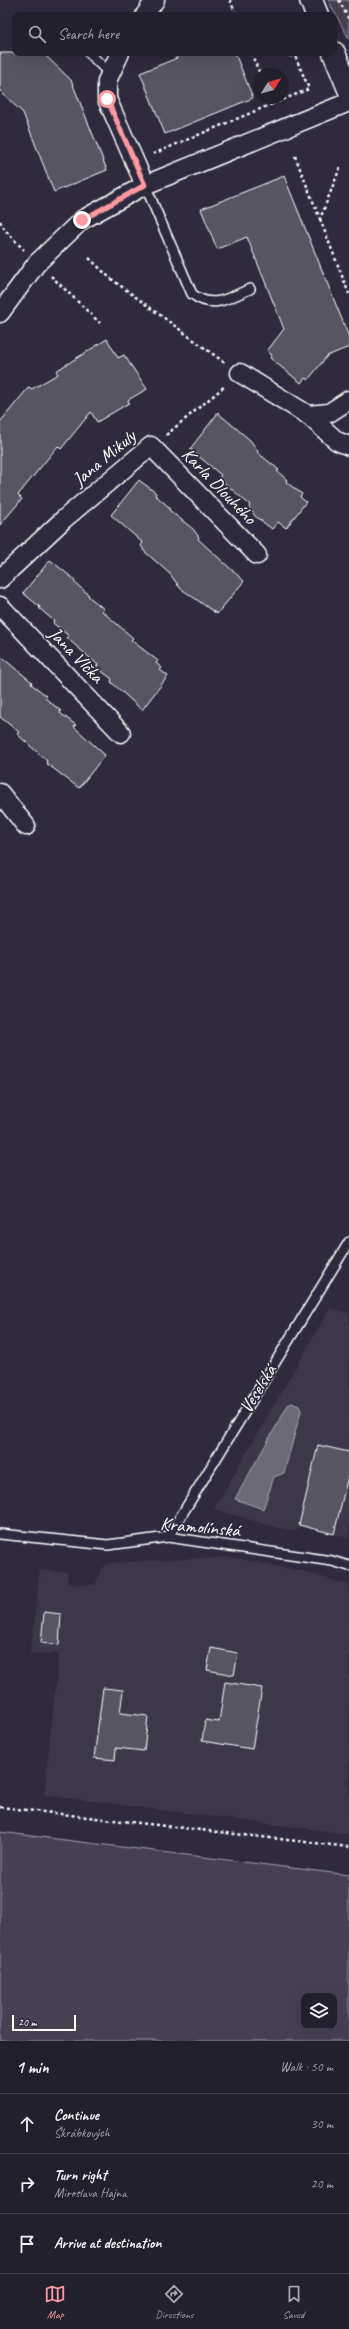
<!DOCTYPE html>
<meta charset="utf-8">
<style>
:root{--surface:#23202e;--page:#2f2d3a;--text:#f1f3f6;--muted:#a3a3aa;--line:#403e4a;--accent:#ff9aa2}
body{margin:0;font-family:Caveat,sans-serif;background:var(--page);color:var(--text)}
.controls{position:absolute;right:12px;bottom:12px;display:grid;overflow:hidden;border-radius:8px;box-shadow:0 4px 16px #0002}
.controls button{width:36px;height:36px;display:grid;place-items:center;padding:0;border:0;border-bottom:1px solid var(--line);background:var(--surface);color:var(--text);font:20px sans-serif}
.compass{position:absolute;left:253px;top:68px;width:36px;height:36px;border-radius:50%;background:var(--surface);box-shadow:0 4px 16px #0002;rotate:53deg}
.scale{position:absolute;left:12px;bottom:10px;width:64px;box-sizing:border-box;padding-left:4px;border:2px solid #fff;border-top:0;font-size:11px;line-height:14px;white-space:nowrap;color:#fff;-webkit-text-stroke:3px #2f2a3d;paint-order:stroke}
.stop{position:absolute;width:12px;height:12px;margin:-9px;border:3px solid #ff9aa2;border-radius:50%;background:#fff}
.stop.end{background:#ff9aa2;border-color:#fff;box-shadow:0 1px 4px #0008}
.list{margin:0;padding:0;list-style:none}
h2{display:flex;justify-content:space-between;align-items:center;height:52px;margin:0;padding:0 16px;font-size:17px}
h2 small{font-size:13px;font-weight:400;color:var(--muted)}
.list li{display:grid;grid-template-columns:26px 1fr auto;gap:12px;align-items:center;box-sizing:border-box;height:60px;padding:0 16px;border-top:1px solid var(--line)}
.list b{display:block;font-size:15px;white-space:nowrap}
.list p{margin:0;font-size:13px;white-space:nowrap;color:var(--muted)}
.list em{font-size:13px;font-style:normal;color:var(--muted)}
.icon{flex:none;width:22px;height:22px;fill:none;stroke:currentColor;stroke-width:2;stroke-linecap:round;stroke-linejoin:round}
.map{position:relative;flex:none;width:349px;height:2041px;overflow:hidden}
.search{position:absolute;background:var(--surface);box-shadow:0 4px 16px #0002;left:12px;right:12px;top:12px;height:44px;display:flex;align-items:center;gap:10px;box-sizing:border-box;padding:0 14px;border-radius:8px;color:var(--muted);font-size:15px}
.sheet{height:232px;background:var(--surface)}
nav{display:flex;justify-content:space-around;align-items:center;box-sizing:border-box;height:56px;border-top:1px solid var(--line);background:var(--surface);font-size:11px;color:var(--muted)}
nav a{display:grid;justify-items:center;gap:2px}
nav .on{color:var(--accent)}
.map>svg:first-child{display:block}
.built{fill:#3c3749}
.green{fill:#464152;stroke:#a2a0a8;fill-rule:evenodd}
.water{fill:#6d6a77;stroke:#a7a6ad}
.building{fill:#595564;stroke:#fff}
.lines{fill:none;stroke-linecap:round;stroke-linejoin:round}
.lane-casing{stroke:#fff;stroke-width:12}
.street-casing{stroke:#fff;stroke-width:21}
.secondary-casing{stroke:#fff;stroke-width:25}
.path{stroke:#fff;stroke-width:2.5;stroke-dasharray:3 3;stroke-linecap:butt}
.lane{stroke:#2f2a3d;stroke-width:9}
.street{stroke:#2f2a3d;stroke-width:18}
.secondary{stroke:#2f2a3d;stroke-width:22}
.route{stroke:#ff9aa2;stroke-width:5}
.labels{text-anchor:middle;dominant-baseline:central;stroke-width:3.5;stroke-linejoin:round;paint-order:stroke}
.street-label{font-size:19px;fill:#fff;stroke:#2f2a3d}
</style>
<div class="map">
<svg width="349" height="2041" viewBox="0 0 349 2041">
<rect width="100%" height="100%" fill="#2f2a3d"/>
<filter id="ink" filterUnits="userSpaceOnUse"><feTurbulence type="fractalNoise" baseFrequency=".025" numOctaves="2"/><feDisplacementMap in="SourceGraphic" scale="8" xChannelSelector="R" yChannelSelector="G"/><feConvolveMatrix kernelMatrix="1 2 1 2 8 2 1 2 1" color-interpolation-filters="sRGB"/></filter>
<g filter="url(#ink)">
<g class="built">
<polygon points="330,1308 349,1313 349,1538 299,1525 297,1531 278,1528 214,1509"/>
<polygon points="230,1557 302,1571 349,1585 349,1834 44,1795 59,1653 30,1654 40,1570 67,1572 68,1584 95,1585 101,1569 109,1563"/>
</g>
<g class="green">
<polygon points="328,0 349,0 349,39"/>
<path d="M 0,1832 L 349,1875 L 349,2041 L 0,2041 ZM 304,1996 L 334,1996 L 334,2026 L 304,2026 Z"/>
</g>
<polygon class="water" points="292,1403 299,1406 301,1411 284,1473 274,1477 263,1509 235,1499 288,1405"/>
<g class="building">
<polygon points="0,53 43,53 71,80 107,170 54,192 23,113 0,91"/>
<polygon points="175,53 235,53 253,98 165,134 140,73 177,58"/>
<polygon points="284,176 349,337 349,347 327,356 308,380 305,378 301,383 270,358 272,355 267,351 284,329 247,237 217,249 201,209"/>
<polygon points="107,339 118,358 124,355 147,389 128,400 129,403 97,422 91,412 61,449 58,446 31,479 18,495 22,499 0,525 0,422 29,387 32,389 58,374 56,371"/>
<polygon points="218,413 250,440 258,451 257,452 279,470 277,471 287,480 286,482 302,494 300,497 306,502 286,528 278,522 272,529 255,516 249,507 250,505 219,478 221,475 190,449"/>
<polygon points="139,480 156,493 155,495 170,508 169,510 193,529 199,537 198,539 244,581 217,614 180,588 170,574 144,551 141,545 143,543 111,515"/>
<polygon points="50,560 75,580 74,582 89,595 88,596 104,609 102,611 133,638 131,640 158,661 156,663 162,668 160,670 168,676 142,710 111,682 112,679 96,667 98,665 67,638 69,636 53,623 54,621 39,608 40,607 23,593"/>
<polygon points="0,656 32,682 31,684 47,696 45,698 61,711 60,713 76,725 74,727 105,755 79,788 46,763 47,761 17,734 19,732 0,717"/>
<polygon points="318,1445 349,1452 349,1472 334,1534 299,1525"/>
<polygon points="44,1612 61,1614 59,1645 41,1643"/>
<polygon points="211,1648 238,1653 234,1675 207,1670"/>
<polygon points="225,1682 262,1688 252,1749 202,1741 205,1720 219,1722"/>
<polygon points="103,1688 123,1690 120,1713 148,1716 144,1751 116,1748 115,1760 94,1758"/>
</g>
<g class="lines">
<g class="lane-casing">
<g id="lane">
<polyline points="89,53 110,74"/>
<path d="M 145,185 L 192,294 C 213,310 228,298 250,289"/>
<polyline points="0,1534 108,1545 168,1537 332,1561 349,1566"/>
<polyline points="168,1537 349,1242"/>
</g>
</g>
<g class="street-casing">
<g id="street">
<polyline points="145,15 155,0"/>
<polyline points="120,53 107,81 107,99 145,185"/>
<polyline points="0,313 37,263 82,220 145,185 349,102"/>
<polyline points="240,373 308,415 329,413 349,400"/>
<polyline points="308,415 337,441 349,446"/>
<polyline points="0,579 64,519 151,446 257,555"/>
<polyline points="0,606 121,733"/>
<polyline points="0,793 26,826"/>
</g>
</g>
<g class="secondary-casing">
<g id="secondary">
<polyline points="311,0 317,15"/>
<polyline points="334,53 349,89"/>
</g>
</g>
<g class="path">
<polyline points="230,0 236,15"/>
<polyline points="339,0 349,20"/>
<polyline points="251,53 260,74"/>
<polyline points="272,104 309,89 296,58 284,53"/>
<polyline points="153,154 272,104 269,98"/>
<polyline points="295,156 320,219 341,165"/>
<polyline points="320,219 349,294"/>
<polyline points="0,221 5,230 24,250"/>
<polyline points="89,258 110,278 225,363"/>
<polyline points="51,276 100,323"/>
<polyline points="166,435 225,386"/>
<polyline points="0,1807 349,1847"/>
</g>
<use href="#lane" class="lane"/>
<use href="#street" class="street"/>
<use href="#secondary" class="secondary"/>
</g>
</g>
<g class="lines" filter="url(#ink)">
<polyline class="route" points="82,220 145,185 107,99"/>
</g>
<g class="labels">
<g class="street-label">
<text transform="translate(104 458) rotate(-40)">Jana Mikuly</text>
<text transform="translate(219 486) rotate(46)">Karla Dlouhého</text>
<text transform="translate(76 655) rotate(46)">Jana Vlčka</text>
<text transform="translate(258 1389) rotate(-59)">Veselská</text>
<text transform="translate(200 1527) rotate(5)">Kramolínská</text>
</g>
</g>
</svg>
<div class="controls">
<button><svg class="icon" aria-label="layers" viewBox="0 0 24 24"><path d="M12 4l9 5-9 5-9-5zM3 14l9 5 9-5"/></svg></button>
</div>
<svg class="compass" viewBox="-18 -18 36 36"><path d="M0-13l5 13h-10z" fill="#e53935"/><path d="M0 13l5-13h-10z" fill="#a3a3aa"/></svg>
<div class="scale">20 m</div>
<div class="stop" style="left:107px;top:99px"></div>
<div class="stop end" style="left:82px;top:220px"></div>
<div class="search"><svg class="icon" aria-label="search" viewBox="0 0 24 24"><circle cx="10" cy="10" r="6"/><path d="M15 15l6 6"/></svg>Search here</div>
</div>
<section class="sheet">
<h2>1 min<small>Walk · 50 m</small></h2>
<ul class="list">
<li><svg class="icon" aria-label="ahead" viewBox="0 0 24 24"><path d="M12 20V5M6 11l6-6 6 6"/></svg><div><b>Continue</b><p>Škrábkových</p></div><em>30 m</em></li>
<li><svg class="icon" aria-label="right" viewBox="0 0 24 24"><path d="M7 20v-9h11M14 6l5 5-5 5"/></svg><div><b>Turn right</b><p>Miroslava Hajna</p></div><em>20 m</em></li>
<li><svg class="icon" aria-label="arrive" viewBox="0 0 24 24"><path d="M6 21V4h12l-3 4 3 4H6"/></svg><div><b>Arrive at destination</b></div></li>
</ul>
</section>
<nav>
<a class="on"><svg class="icon" aria-label="map" viewBox="0 0 24 24"><path d="M3 6l6-2 6 2 6-2v14l-6 2-6-2-6 2zM9 4v14M15 6v14"/></svg>Map</a>
<a><svg class="icon" aria-label="directions" viewBox="0 0 24 24"><path d="M12 3l9 9-9 9-9-9zM9 14v-3h6M13 9l2 2-2 2"/></svg>Directions</a>
<a><svg class="icon" aria-label="saved" viewBox="0 0 24 24"><path d="M7 4h10v16l-5-4-5 4z"/></svg>Saved</a>
</nav>
